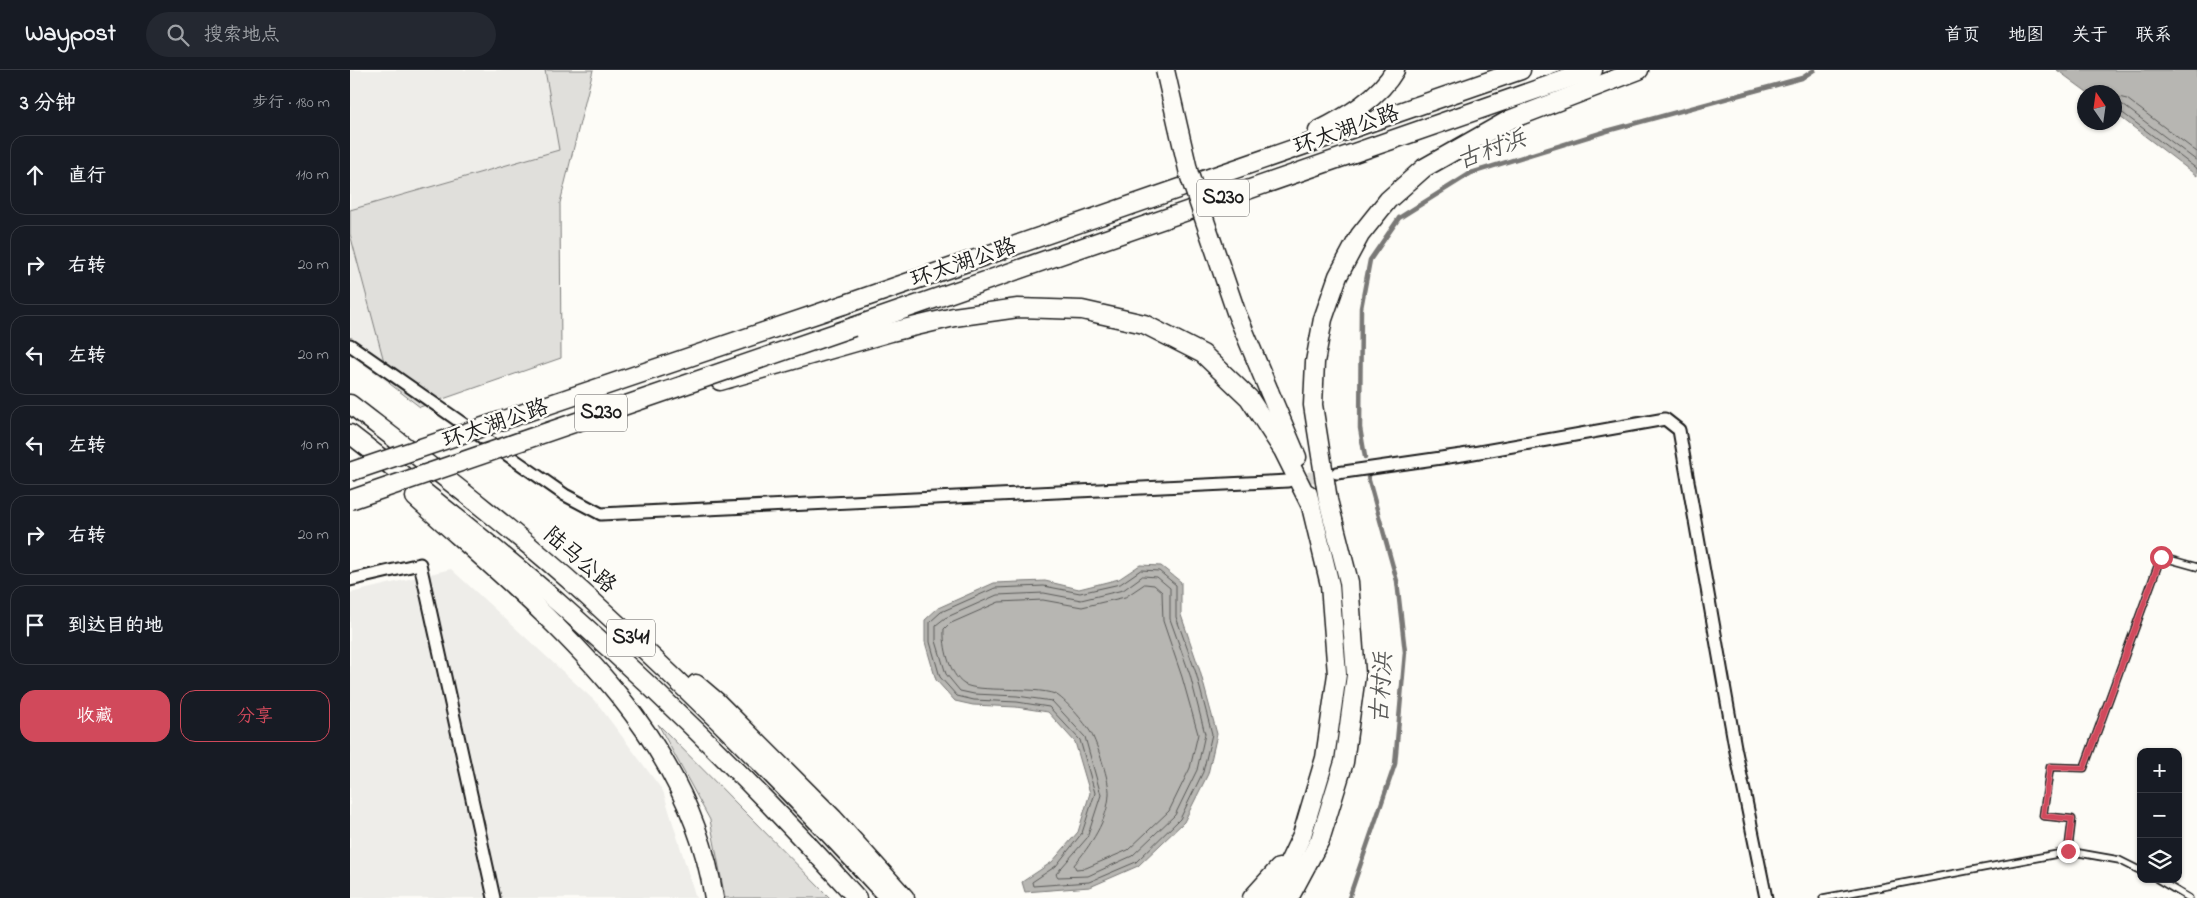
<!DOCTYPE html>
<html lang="zh">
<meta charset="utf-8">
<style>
:root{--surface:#171b24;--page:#242831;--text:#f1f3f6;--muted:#9ea1a6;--line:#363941;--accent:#d1495b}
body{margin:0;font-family:"Indie Flower","LXGW WenKai TC",sans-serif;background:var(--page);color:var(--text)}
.controls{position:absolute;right:15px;bottom:15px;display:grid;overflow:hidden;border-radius:10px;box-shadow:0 1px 4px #0004}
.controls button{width:45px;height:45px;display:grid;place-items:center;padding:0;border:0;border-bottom:1px solid var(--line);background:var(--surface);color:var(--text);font:25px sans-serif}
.compass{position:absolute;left:1727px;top:15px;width:45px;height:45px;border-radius:50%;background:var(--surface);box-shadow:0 1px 4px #0004;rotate:347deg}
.stop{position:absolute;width:15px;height:15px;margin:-11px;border:4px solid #d1495b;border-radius:50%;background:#fff}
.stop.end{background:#d1495b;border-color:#fff;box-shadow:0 1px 5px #0008}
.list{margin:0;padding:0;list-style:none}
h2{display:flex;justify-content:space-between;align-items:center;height:65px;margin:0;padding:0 20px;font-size:21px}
h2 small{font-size:16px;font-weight:400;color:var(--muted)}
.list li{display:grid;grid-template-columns:32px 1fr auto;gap:15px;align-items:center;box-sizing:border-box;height:80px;margin:0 10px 10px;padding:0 10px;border:1px solid var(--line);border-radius:15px}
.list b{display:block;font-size:19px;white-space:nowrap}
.list em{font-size:16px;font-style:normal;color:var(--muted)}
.actions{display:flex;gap:10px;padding:15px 20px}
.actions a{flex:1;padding:11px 0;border:1px solid var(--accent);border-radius:15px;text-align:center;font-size:18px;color:var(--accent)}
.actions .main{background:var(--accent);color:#fff}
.icon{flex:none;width:28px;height:28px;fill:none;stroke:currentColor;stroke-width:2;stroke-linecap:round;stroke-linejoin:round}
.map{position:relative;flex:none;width:1847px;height:828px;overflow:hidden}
header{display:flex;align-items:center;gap:30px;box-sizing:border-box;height:70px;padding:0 25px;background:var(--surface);border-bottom:1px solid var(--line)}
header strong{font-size:24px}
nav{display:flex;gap:28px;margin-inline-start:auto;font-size:18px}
.search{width:350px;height:45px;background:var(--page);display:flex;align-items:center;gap:12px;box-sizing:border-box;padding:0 18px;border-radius:28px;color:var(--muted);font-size:19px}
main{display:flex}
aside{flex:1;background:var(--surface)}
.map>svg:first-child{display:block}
.built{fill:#eeede9}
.green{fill:#e0dfdb;stroke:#7e7e7c}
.water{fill:#b7b6b2;stroke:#797876}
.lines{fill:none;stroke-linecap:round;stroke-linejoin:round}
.shore{stroke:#5a5a58;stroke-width:1}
.stream{stroke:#797876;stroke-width:4.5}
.minor-tunnel{stroke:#dbdad6;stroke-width:11;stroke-dasharray:11 5.5;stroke-linecap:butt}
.service-casing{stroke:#1c1c1c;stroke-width:9}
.minor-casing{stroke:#1c1c1c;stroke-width:15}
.trunk-casing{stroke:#1c1c1c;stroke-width:21}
.service{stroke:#fdfcf7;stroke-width:5.5}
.minor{stroke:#fdfcf7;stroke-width:11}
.trunk{stroke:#fdfcf7;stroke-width:18}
.trunk-bridge-casing{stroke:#1c1c1c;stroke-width:21;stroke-linecap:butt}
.trunk-bridge{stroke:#fdfcf7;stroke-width:18}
.route{stroke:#d1495b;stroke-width:6}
.labels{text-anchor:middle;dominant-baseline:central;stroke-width:5;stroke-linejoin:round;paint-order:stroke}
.shield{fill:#fdfcf7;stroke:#605f5e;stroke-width:1}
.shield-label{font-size:21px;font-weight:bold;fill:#1c1c1c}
.street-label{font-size:22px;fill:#1c1c1c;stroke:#fdfcf7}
.water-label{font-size:24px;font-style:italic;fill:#5a5a58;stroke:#fdfcf7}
</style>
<header>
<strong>Waypost</strong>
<div class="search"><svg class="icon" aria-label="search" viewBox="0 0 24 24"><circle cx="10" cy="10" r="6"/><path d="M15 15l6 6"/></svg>搜索地点</div>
<nav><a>首页</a><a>地图</a><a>关于</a><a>联系</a></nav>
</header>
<main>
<aside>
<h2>3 分钟<small>步行 · 180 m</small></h2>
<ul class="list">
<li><svg class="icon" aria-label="ahead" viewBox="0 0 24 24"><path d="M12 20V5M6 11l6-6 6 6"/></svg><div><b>直行</b></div><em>110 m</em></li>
<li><svg class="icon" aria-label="right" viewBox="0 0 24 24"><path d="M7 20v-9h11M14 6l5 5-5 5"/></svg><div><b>右转</b></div><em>20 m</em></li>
<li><svg class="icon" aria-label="left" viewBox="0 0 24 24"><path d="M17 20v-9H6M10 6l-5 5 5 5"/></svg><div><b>左转</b></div><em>20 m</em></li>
<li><svg class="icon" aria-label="left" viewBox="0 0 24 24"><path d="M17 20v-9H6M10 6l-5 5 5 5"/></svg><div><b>左转</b></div><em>10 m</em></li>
<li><svg class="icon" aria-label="right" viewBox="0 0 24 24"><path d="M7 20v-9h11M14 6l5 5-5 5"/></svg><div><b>右转</b></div><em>20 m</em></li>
<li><svg class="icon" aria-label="arrive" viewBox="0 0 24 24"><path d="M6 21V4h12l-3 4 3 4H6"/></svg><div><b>到达目的地</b></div></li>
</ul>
<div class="actions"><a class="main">收藏</a><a>分享</a></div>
</aside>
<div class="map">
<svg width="1847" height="828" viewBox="0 0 1847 828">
<rect width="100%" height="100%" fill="#fdfcf7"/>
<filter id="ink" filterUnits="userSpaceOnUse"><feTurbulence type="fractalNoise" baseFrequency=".02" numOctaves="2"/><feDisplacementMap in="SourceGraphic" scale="10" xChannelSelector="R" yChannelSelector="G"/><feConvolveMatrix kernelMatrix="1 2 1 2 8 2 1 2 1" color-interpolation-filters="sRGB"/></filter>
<g filter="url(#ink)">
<g class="built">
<polygon points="0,0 195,0 209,80 0,140"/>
<polygon points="0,164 40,314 0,285"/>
<polygon points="101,499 247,633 313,721 346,828 0,828 0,523"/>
</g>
<g class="green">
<polygon points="195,0 243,0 210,133 211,288 70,337 40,314 0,164 0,140 209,80"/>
<polygon points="308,654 480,828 375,828 360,750"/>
</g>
<g class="water">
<polygon points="1707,0 1847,0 1847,106 1765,43 1764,22 1737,22"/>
<polygon points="790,495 811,496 831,512 831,545 850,601 867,664 858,704 834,752 788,796 740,817 675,822 672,812 702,792 728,762 740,723 725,672 698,642 666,637 623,635 605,631 586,610 575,572 575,550 588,538 644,513 695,511 729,519 769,509"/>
</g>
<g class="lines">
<g class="shore">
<polyline points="1764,26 1777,29 1847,82"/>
<polyline points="1764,33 1773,35 1847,91"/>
<polyline points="1764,40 1770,41 1847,99"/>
<polygon points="791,500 809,501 826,515 826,547 846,603 862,664 853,702 830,749 786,792 739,812 683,816 682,812 706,796 732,763 745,723 730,670 699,637 667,632 624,630 607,626 590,607 580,572 580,552 591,542 645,518 694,516 730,523 770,514"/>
<polygon points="793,506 807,507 820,518 820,549 840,605 855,664 847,700 825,745 782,786 738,806 708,807 706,804 737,768 751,725 735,667 702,631 667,626 624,624 610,621 596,604 586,571 586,555 595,548 647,525 694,523 731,530 773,520"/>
<path d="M 795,514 L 804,515 L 812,522 L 813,551 L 832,607 L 848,664 L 840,698 L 819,741 L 778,780 L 736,798 L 726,799 L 724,795 C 740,776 758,750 759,724 C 760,713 747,673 741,663 C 736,654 714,628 705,624 C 683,616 628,623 614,614 C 599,604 593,576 594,559 L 599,554 L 649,532 L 693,530 L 732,537 L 775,527 Z"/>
</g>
<g class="stream">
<polyline points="1015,387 1010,358 1011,238 1020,190 1049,148 1121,103 1257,61 1452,8 1464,0"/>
<polyline points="999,828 1045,694 1055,582 1047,511 1018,407"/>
</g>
<polyline class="minor-tunnel" points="942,410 981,404"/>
<g class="service-casing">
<g id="service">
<polyline points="1718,781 1769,790 1791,801"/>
<polyline points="1807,809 1839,828"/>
<polyline points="1473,828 1718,782 1722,749 1693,746 1700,697 1734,698 1811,487 1847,497"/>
</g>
</g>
<g class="minor-casing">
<g id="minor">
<polyline points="0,275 215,425 251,444 938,411"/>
<polyline points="987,403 1112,385 1315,349 1329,360 1385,677 1416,828"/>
<polyline points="0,510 70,494 144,828"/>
</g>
</g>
<g class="trunk-casing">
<g id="trunk">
<path d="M 968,61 C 996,47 1029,28 1045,0"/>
<polyline points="493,235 1171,0"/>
<polyline points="503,257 1243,0"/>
<polyline points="370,311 541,262 604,247 668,238 732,240 794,254 853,284 899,328 933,380 960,434"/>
<polyline points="919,321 947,387"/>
<path d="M 0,334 C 80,396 162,458 237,526 C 342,622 443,723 539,828"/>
<path d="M 0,364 C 75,422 149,480 220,543 C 320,632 417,728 507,828"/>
<path d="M 65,427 C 189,540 337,652 364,828"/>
<polyline points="346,614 366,631 483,748 555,828"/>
<polyline points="902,828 929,798"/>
<polyline points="922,828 952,765 975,688 987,604 980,515 958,424"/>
<polyline points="939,828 970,770 994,692 1006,605 999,512 978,430 963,335 965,292 973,249 988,206 1010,165 1038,130 1074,98 1159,50 1289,0"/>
</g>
</g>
<use href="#service" class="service"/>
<use href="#minor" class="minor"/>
<use href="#trunk" class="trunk"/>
<g class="trunk-bridge-casing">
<g id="trunk-bridge">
<polyline points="815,0 839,104 886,242 919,321"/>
<polyline points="0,402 493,235"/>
<polyline points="0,430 503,257"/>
</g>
</g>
<use href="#trunk-bridge" class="trunk-bridge"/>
</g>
</g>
<g class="lines" filter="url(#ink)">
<polyline class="route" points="1718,781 1722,749 1693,746 1700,697 1734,698 1811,487"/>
</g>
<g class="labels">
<g class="shield">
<rect x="847" y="109.5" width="52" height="37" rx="4"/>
<rect x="225" y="324.5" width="52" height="37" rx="4"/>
<rect x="257" y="549.5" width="48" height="37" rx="4"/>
</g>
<g class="shield-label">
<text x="873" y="128">S230</text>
<text x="251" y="343">S230</text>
<text x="281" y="568">S341</text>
</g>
<g class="street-label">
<text transform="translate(997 61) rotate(-19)">环太湖公路</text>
<text transform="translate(614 194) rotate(-19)">环太湖公路</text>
<text transform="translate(146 355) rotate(-19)">环太湖公路</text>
<text transform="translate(229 491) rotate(41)">陆马公路</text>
</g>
<g class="water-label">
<text transform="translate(1142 81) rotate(-20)">古村浜</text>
<text transform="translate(1033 618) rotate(-86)">古村浜</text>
</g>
</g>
</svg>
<div class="controls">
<button>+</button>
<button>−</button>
<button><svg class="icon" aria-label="layers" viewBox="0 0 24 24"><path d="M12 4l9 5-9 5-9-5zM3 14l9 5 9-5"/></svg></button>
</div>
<svg class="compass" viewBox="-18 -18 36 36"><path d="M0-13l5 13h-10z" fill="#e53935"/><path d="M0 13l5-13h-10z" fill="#9ea1a6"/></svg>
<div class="stop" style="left:1811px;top:487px"></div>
<div class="stop end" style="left:1718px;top:781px"></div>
</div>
</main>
